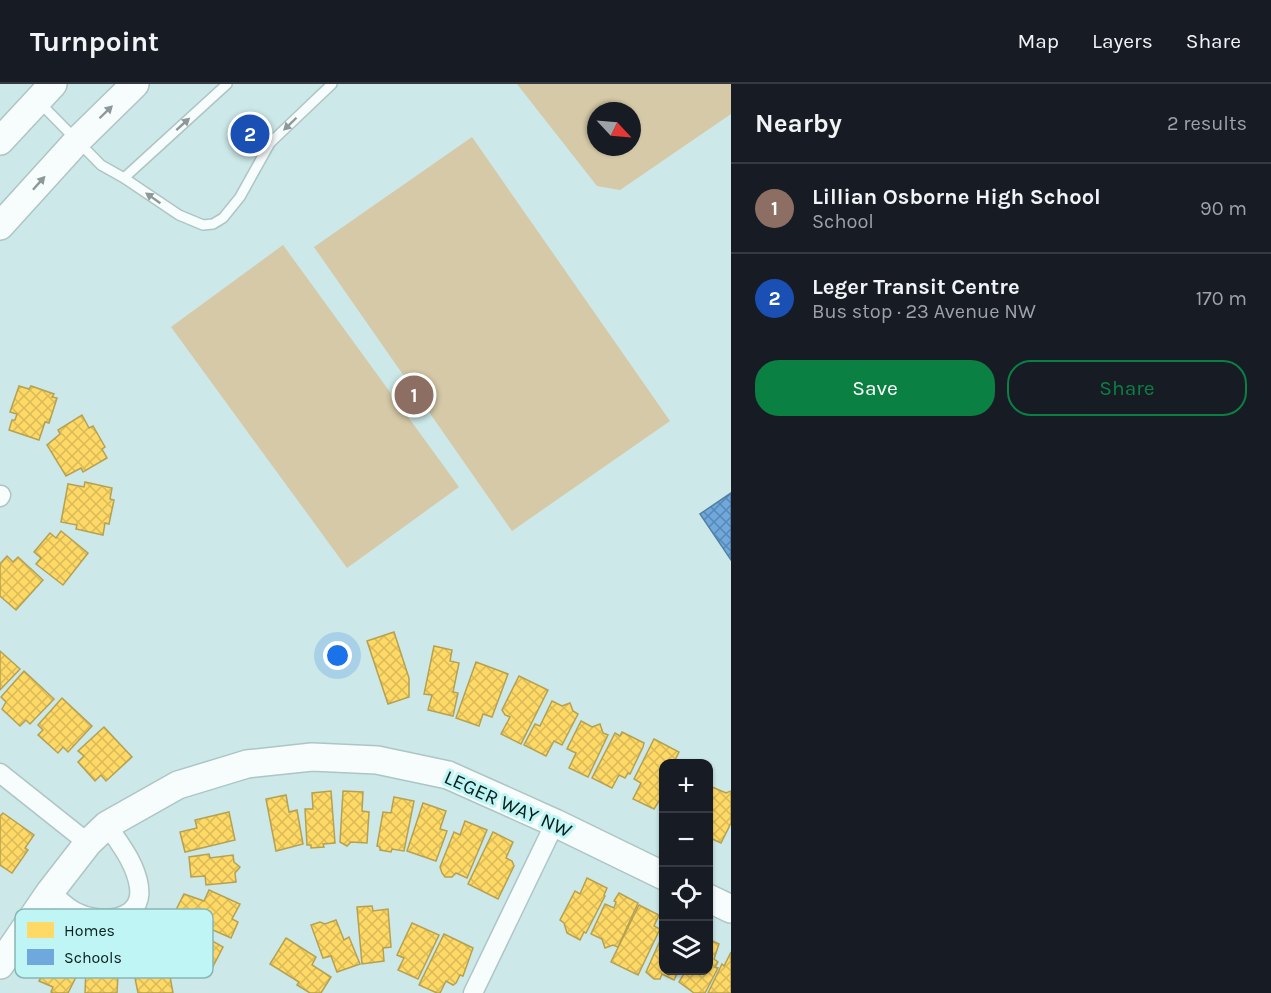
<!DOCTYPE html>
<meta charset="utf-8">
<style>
:root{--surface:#171b24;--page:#242831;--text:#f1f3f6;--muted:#9ea1a6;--line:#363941;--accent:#0b8043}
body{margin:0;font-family:Karla,sans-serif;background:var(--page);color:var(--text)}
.controls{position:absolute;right:18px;bottom:18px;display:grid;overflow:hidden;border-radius:12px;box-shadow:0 2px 4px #0004}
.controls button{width:54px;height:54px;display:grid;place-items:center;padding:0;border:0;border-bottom:2px solid var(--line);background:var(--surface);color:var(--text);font:30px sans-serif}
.compass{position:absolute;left:587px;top:18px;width:54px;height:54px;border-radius:50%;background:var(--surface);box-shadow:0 2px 4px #0004;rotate:116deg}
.you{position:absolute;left:338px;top:572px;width:21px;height:21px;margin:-15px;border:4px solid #fff;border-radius:50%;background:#1a73e8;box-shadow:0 0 0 9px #1a73e833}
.badge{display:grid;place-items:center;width:39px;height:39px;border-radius:50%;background:var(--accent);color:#fff;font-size:20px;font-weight:700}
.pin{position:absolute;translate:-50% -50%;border:3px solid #fff;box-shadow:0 2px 6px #0006}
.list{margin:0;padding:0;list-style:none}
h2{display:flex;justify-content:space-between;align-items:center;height:78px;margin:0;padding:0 24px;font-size:26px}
h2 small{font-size:20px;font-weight:400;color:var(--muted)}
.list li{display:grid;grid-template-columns:39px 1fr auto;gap:18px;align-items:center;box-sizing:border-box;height:90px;padding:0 24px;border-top:2px solid var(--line)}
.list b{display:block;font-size:22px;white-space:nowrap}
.list p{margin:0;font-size:20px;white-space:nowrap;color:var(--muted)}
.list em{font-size:20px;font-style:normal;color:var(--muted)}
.actions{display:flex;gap:12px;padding:18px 24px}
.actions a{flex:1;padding:14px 0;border:2px solid var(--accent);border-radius:24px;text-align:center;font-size:21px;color:var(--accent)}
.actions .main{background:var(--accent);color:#fff}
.icon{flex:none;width:33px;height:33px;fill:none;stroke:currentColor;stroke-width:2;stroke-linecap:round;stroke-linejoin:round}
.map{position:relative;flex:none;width:731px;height:909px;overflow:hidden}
header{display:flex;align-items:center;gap:36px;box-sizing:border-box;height:84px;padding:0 30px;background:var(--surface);border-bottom:2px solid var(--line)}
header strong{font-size:28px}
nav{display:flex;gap:33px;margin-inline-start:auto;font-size:21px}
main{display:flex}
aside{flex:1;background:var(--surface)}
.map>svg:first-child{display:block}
.grass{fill:#d5c9a7;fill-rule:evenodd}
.homes{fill:url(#homes-cross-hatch);stroke:#b5a150;stroke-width:1.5}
.schools{fill:url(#schools-cross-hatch);stroke:#507fa3;stroke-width:1.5}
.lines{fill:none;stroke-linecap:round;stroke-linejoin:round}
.lane-casing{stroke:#aec5c5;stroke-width:12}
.street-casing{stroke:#aec5c5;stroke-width:21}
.secondary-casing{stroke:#aec5c5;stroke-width:30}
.lane{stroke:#f7fcfc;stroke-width:9}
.street{stroke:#f7fcfc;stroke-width:18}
.secondary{stroke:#f7fcfc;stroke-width:27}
.oneway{fill:#8c9998}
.labels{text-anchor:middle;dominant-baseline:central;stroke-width:6;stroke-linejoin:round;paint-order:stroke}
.street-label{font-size:20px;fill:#091f1e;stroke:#bff5f4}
.key{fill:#bff5f4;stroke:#88b5b4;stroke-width:1.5}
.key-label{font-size:16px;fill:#091f1e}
</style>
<header>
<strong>Turnpoint</strong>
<nav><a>Map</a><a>Layers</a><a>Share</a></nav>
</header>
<main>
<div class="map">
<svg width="731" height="909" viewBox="0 0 731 909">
<defs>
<pattern id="homes-cross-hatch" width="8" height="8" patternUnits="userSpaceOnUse" patternTransform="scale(1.5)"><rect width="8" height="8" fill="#ffd966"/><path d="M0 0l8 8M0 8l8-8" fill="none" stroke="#d9ba58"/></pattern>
<pattern id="schools-cross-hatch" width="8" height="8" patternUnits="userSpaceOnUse" patternTransform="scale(1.5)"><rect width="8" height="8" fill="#6fa8dc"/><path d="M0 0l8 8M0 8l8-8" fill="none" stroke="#5988b2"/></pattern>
</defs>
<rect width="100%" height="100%" fill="#cce8e8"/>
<g class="grass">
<path d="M 517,0 L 731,0 L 731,30 L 620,106 L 597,102 ZM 596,27 L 632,27 L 632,63 L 596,63 Z"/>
<polygon points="472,53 670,337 512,447 314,163"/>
<polygon points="283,161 459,403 347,484 171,243"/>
</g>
<g class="homes">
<polygon points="19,302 29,305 31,302 54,310 52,313 57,314 49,339 45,338 39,356 9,346 12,336 15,336 17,330 10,328"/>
<polygon points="82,331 89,344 93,342 105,363 102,365 107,374 83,388 81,384 66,392 47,361 60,350 58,346"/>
<polygon points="85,398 112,404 110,415 114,416 109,440 105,439 103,451 76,445 77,441 61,438 68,400 84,403"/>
<polygon points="61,447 88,469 63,501 36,480 41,474 34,468 50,449 56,454"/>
<polygon points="7,472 13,478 18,473 43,496 16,526 0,512 0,480"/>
<polygon points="394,548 409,594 409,613 388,620 367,557"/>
<polygon points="434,562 452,566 450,577 459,579 453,608 458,609 453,632 428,626 432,611 424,610"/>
<polygon points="0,567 20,585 0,606"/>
<polygon points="476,578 508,590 492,633 483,630 479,642 456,634"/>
<polygon points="24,587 54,615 30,640 26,636 20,642 2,625 6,618 1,613"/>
<polygon points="519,592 548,606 521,660 501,650 510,633 505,631 502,626"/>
<polygon points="62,614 92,642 68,668 63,663 58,669 38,651 43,646 38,641"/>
<polygon points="552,617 562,622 570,619 573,627 578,630 562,661 554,657 546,672 524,661 535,640 540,642"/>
<polygon points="581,637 592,643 600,640 603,649 608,651 588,693 569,684 576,669 567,665"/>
<polygon points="104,643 132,673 106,697 101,691 95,697 78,678 84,672 78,667"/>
<polygon points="622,648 644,659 643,663 630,690 628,689 625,694 619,691 612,704 592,694 615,649 620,652"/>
<polygon points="654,655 679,668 673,680 664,680 664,698 661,703 664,704 664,709 654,725 633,715 641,699 634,695"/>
<polygon points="712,703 726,709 731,707 731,739 721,759 708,753 708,709"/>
<polygon points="331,707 335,759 323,760 324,763 311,764 311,761 307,761 305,725 313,725 312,709"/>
<polygon points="343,707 363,708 362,727 369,728 367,759 351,758 347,762 340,758"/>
<polygon points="286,711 289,728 297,726 303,760 276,767 266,715"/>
<polygon points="394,713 414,717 404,767 392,765 391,768 380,766 380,763 377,762 383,728 391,729"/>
<polygon points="423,719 446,727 440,745 447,747 436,777 407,767"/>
<polygon points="229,728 235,756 185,768 180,748 197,744 195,736"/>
<polygon points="3,729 34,751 25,764 28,766 12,789 0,781 0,732"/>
<polygon points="465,737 487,746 467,794 456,789 452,793 445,793 442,789 440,783 454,748 460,751"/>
<polygon points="493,748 513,758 506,774 512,777 514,782 498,815 468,800"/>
<polygon points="209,770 210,774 233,771 234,778 240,783 235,789 236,798 206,801 205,792 191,793 189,773"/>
<polygon points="587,794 607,804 604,811 605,812 586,849 584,848 580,856 567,849 564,839 560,836 575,807 580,810"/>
<polygon points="209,806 240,820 232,835 238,838 231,854 186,834 186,836 174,830 184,810 204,817"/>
<polygon points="619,809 638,819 618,863 613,861 605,864 602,855 591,850 605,820 614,824 616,818 614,817"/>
<polygon points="639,821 659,831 654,842 660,845 638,891 611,878"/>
<polygon points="372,822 373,827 388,825 391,863 383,864 384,877 362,880 357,823"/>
<polygon points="172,834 223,863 208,892 167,871 172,862 161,856"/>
<polygon points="336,836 344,856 349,853 360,880 337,888 331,872 323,874 311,841 320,838 325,840"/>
<polygon points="412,839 439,851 418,895 398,886 404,874 397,871"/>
<polygon points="444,850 473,864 463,892 460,891 456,899 453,901 446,897 440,909 437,909 419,901"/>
<polygon points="663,850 664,886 679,886 674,896 662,890 660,895 654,895 646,888"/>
<polygon points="71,853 91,863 68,909 53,909 51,908 53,903 39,897 56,862 65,866"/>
<polygon points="286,854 316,873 312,881 331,893 321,909 310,909 297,901 299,898 270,880"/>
<polygon points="708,855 719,860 714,875 718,878 715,883 718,884 705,909 694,909 679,898 686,886 708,886"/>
<polygon points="148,863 152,881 154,880 154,878 167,876 173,909 138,909 134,889 131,890 127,867"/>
<polygon points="99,866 123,867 122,891 118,890 117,909 85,909 86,884 98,884"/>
<polygon points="731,868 731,909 708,909 722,880 724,882"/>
</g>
<polygon class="schools" points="731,409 731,476 700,430"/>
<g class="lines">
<g class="lane-casing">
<g id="lane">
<polyline points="39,18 101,81 124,94 179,131 203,141 213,140 223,134 240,113 270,59 332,0"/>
<polyline points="124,94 227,0"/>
</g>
</g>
<g class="street-casing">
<g id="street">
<polyline points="0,413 1,411"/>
<polyline points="0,689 88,759"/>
<path d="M 50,808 C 58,814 67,824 76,828 C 99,840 144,838 139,803 C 136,780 120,760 107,741"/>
<polyline points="473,909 555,739"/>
</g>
</g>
<g class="secondary-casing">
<g id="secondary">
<polyline points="0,57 53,0"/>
<polyline points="0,142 78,56 135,0"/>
<polyline points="708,814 731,825"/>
<polyline points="0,881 50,808 88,759 107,741 178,701 247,680 312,673 377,676 448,691 555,739 664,792"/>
</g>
</g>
<use href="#lane" class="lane"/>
<use href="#street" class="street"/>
<use href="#secondary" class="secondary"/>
</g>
<defs><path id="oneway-solid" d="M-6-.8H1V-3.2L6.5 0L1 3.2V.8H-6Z" transform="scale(1.5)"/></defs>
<g class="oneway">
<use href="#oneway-solid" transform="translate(106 28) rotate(-44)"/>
<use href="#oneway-solid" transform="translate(183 40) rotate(-42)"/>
<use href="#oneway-solid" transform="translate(290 40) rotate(136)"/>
<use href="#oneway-solid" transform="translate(39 99) rotate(-48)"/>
<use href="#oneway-solid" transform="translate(153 114) rotate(-145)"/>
</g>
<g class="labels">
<g class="street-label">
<text transform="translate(508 720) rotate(24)">LEGER WAY NW</text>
</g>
</g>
<rect x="15" y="825" width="198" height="69" rx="9" class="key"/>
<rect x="27" y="838" width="27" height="16" fill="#ffd966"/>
<rect x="27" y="865" width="27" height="16" fill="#6fa8dc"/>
<g class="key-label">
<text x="64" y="852">Homes</text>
<text x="64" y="879">Schools</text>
</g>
</svg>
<div class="controls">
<button>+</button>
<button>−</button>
<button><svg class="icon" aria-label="locate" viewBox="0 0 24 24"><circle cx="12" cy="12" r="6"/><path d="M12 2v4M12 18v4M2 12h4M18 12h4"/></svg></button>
<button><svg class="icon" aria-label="layers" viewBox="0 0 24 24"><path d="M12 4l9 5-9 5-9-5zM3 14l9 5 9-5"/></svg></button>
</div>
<svg class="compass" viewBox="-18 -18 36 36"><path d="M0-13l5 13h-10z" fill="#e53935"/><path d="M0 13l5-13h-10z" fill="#9ea1a6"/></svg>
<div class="you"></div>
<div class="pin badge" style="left:414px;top:311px;background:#8d6e63">1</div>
<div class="pin badge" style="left:250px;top:50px;background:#1a4fb4">2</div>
</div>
<aside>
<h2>Nearby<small>2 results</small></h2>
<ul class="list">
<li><span class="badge" style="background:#8d6e63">1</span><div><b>Lillian Osborne High School</b><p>School</p></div><em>90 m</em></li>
<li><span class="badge" style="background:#1a4fb4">2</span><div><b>Leger Transit Centre</b><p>Bus stop · 23 Avenue NW</p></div><em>170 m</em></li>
</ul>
<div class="actions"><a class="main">Save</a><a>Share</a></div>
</aside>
</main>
